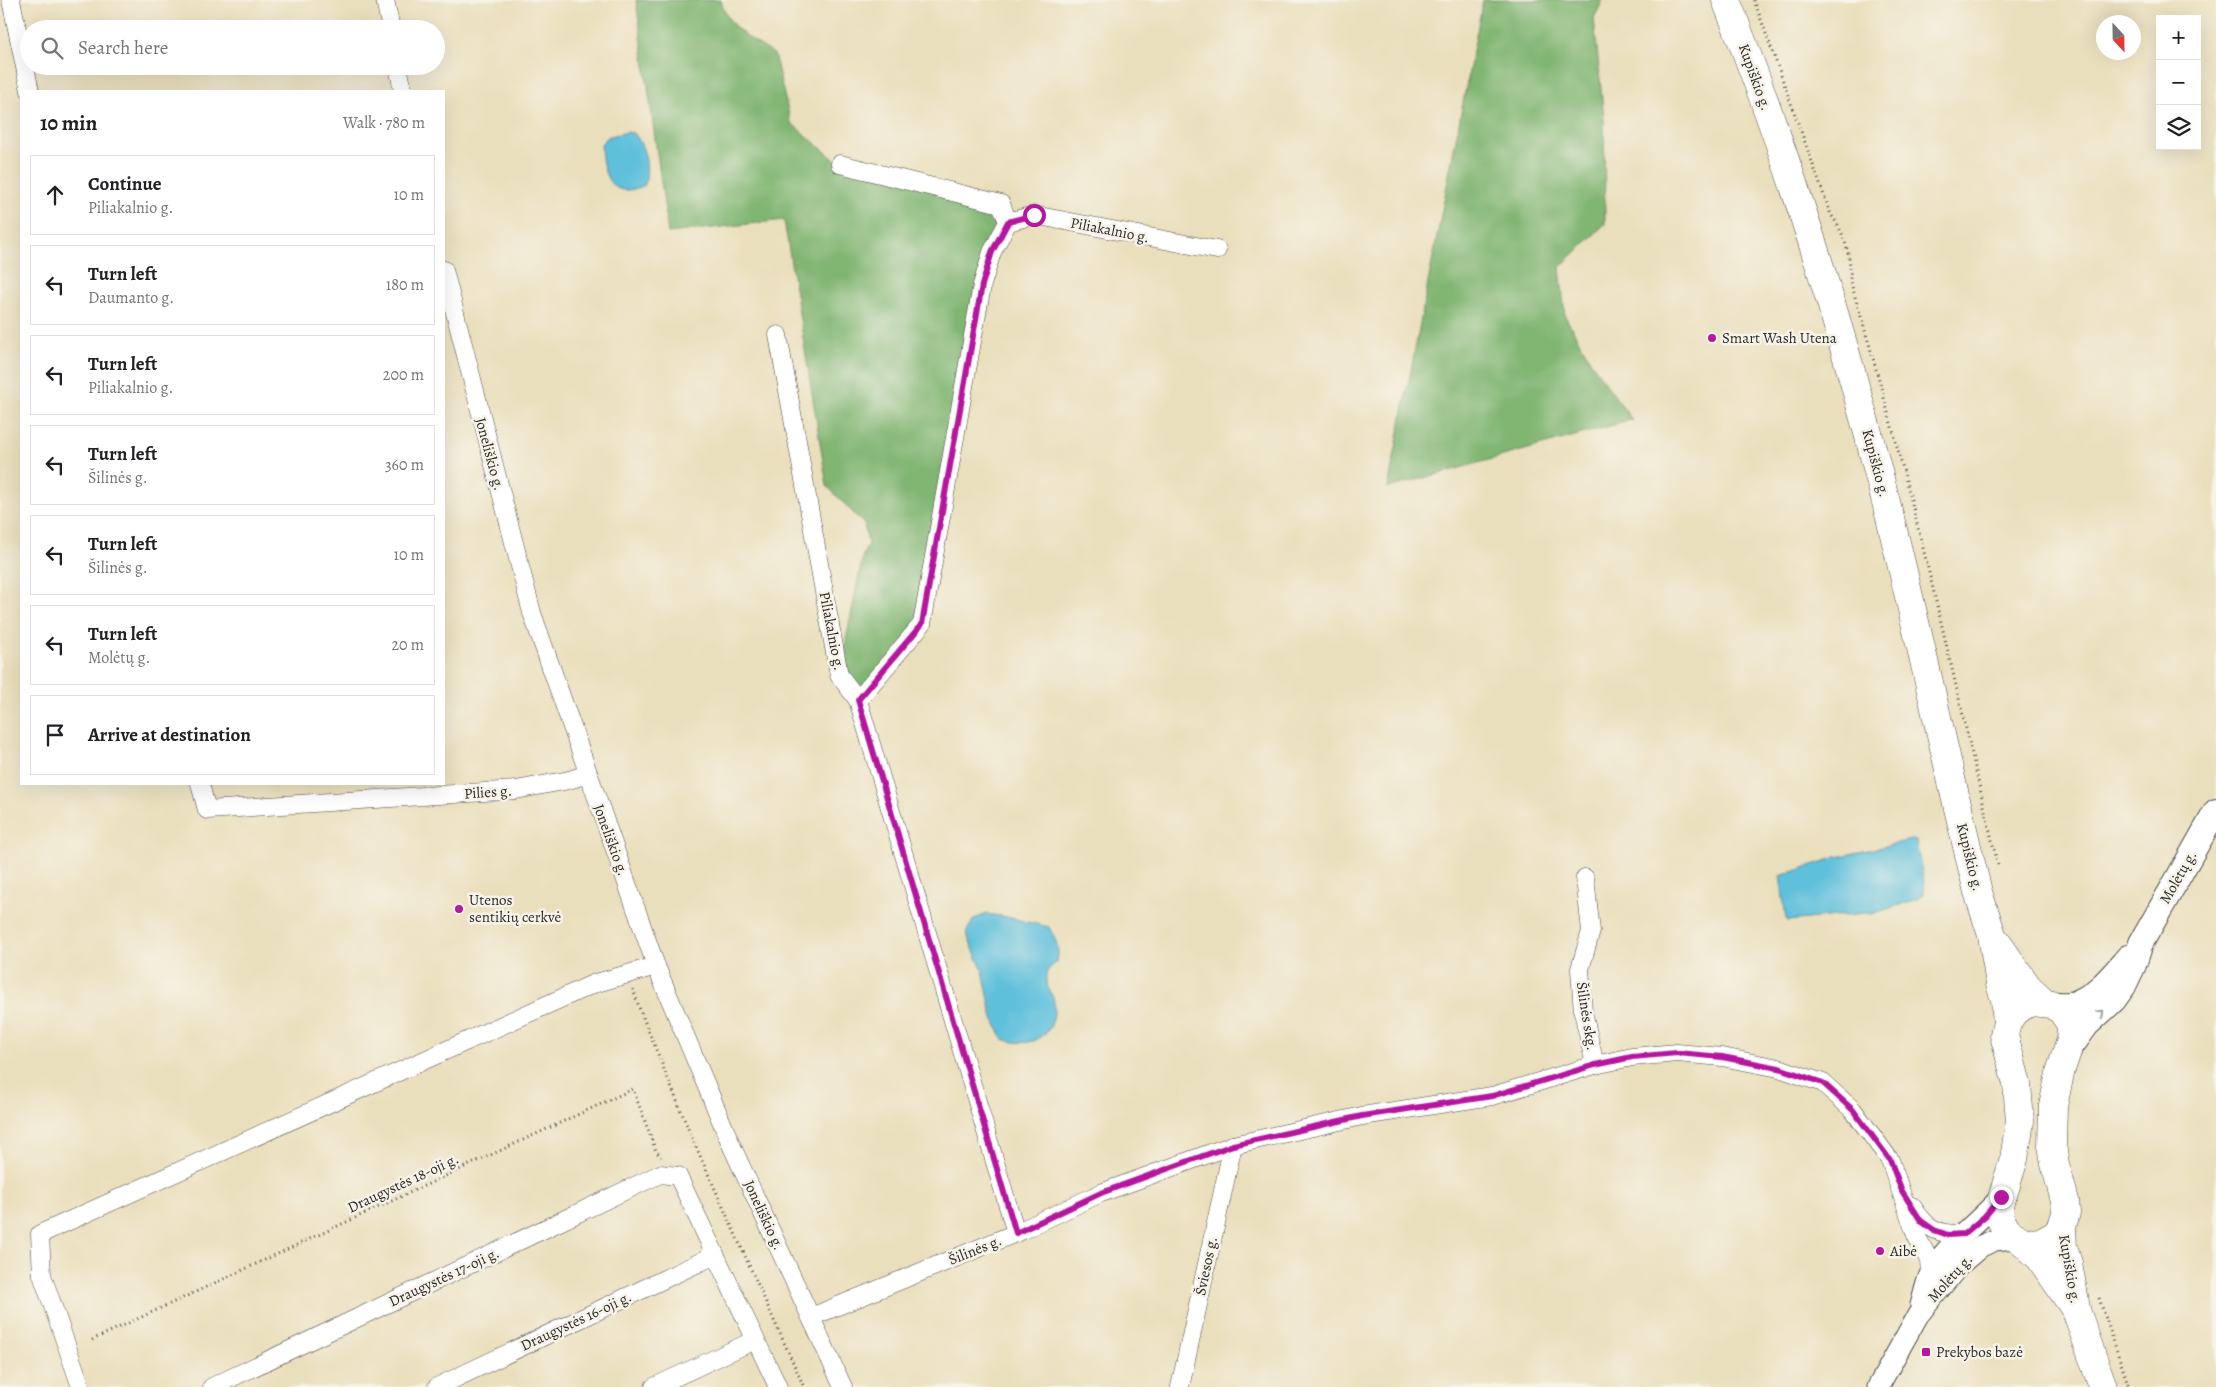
<!DOCTYPE html>
<meta charset="utf-8">
<style>
:root{--surface:#fff;--page:#f2f2f2;--text:#202124;--muted:#757577;--line:#e0e0e0}
body{margin:0;font-family:Alegreya,serif;background:var(--page);color:var(--text)}
.controls{position:absolute;right:15px;top:15px;display:grid;overflow:hidden;border-radius:0px;box-shadow:0 5px 20px #0002}
.controls button{width:45px;height:45px;display:grid;place-items:center;padding:0;border:0;border-bottom:1px solid var(--line);background:var(--surface);color:var(--text);font:25px sans-serif}
.compass{position:absolute;left:2096px;top:15px;width:45px;height:45px;border-radius:50%;background:var(--surface);box-shadow:0 5px 20px #0002;rotate:158deg}
.stop{position:absolute;width:15px;height:15px;margin:-11px;border:4px solid #b5179e;border-radius:50%;background:#fff}
.stop.end{background:#b5179e;border-color:#fff;box-shadow:0 1px 5px #0008}
.list{margin:0;padding:0;list-style:none}
h2{display:flex;justify-content:space-between;align-items:center;height:65px;margin:0;padding:0 20px;font-size:21px}
h2 small{font-size:16px;font-weight:400;color:var(--muted)}
.list li{display:grid;grid-template-columns:32px 1fr auto;gap:15px;align-items:center;box-sizing:border-box;height:80px;margin:0 10px 10px;padding:0 10px;border:1px solid var(--line);border-radius:0px}
.list b{display:block;font-size:19px;white-space:nowrap}
.list p{margin:0;font-size:16px;white-space:nowrap;color:var(--muted)}
.list em{font-size:16px;font-style:normal;color:var(--muted)}
.icon{flex:none;width:28px;height:28px;fill:none;stroke:currentColor;stroke-width:2;stroke-linecap:round;stroke-linejoin:round}
.map{position:relative;flex:none;width:2216px;height:1387px;overflow:hidden}
.search{position:absolute;background:var(--surface);box-shadow:0 5px 20px #0002;left:20px;top:20px;width:425px;height:55px;display:flex;align-items:center;gap:12px;box-sizing:border-box;padding:0 18px;border-radius:28px;color:var(--muted);font-size:19px}
.panel{position:absolute;background:var(--surface);box-shadow:0 5px 20px #0002;left:20px;top:90px;width:425px;height:695px;border-radius:0px}
.map>svg:first-child{display:block}
.forest{fill:#80b572;stroke:#56704e}
.water{fill:#5ec0dc;stroke:#447684}
.lines{fill:none;stroke-linecap:round;stroke-linejoin:round}
.minor-casing{stroke:#484641;stroke-width:19}
.tertiary-casing{stroke:#484641;stroke-width:23}
.secondary-casing{stroke:#484641;stroke-width:26}
.trunk-casing{stroke:#484641;stroke-width:29}
.path{stroke:#484641;stroke-width:3;stroke-dasharray:1 4;stroke-linecap:butt}
.minor{stroke:#fff;stroke-width:18}
.tertiary{stroke:#fff;stroke-width:21}
.secondary{stroke:#fff;stroke-width:24}
.trunk{stroke:#fff;stroke-width:28}
.oneway{stroke:#a0a0a0}
.route{stroke:#b5179e;stroke-width:6}
.poi-dot{fill:#b5179e;stroke:#f7f3e8;stroke-width:2}
.labels{text-anchor:middle;dominant-baseline:central;stroke-width:5;stroke-linejoin:round;paint-order:stroke}
.street-label{font-size:15px;fill:#2b2b2b;stroke:#f7f3e8}
.poi-label{font-size:15px;fill:#2b2b2b;stroke:#f7f3e8;text-anchor:start}
</style>
<div class="map">
<svg width="2216" height="1387" viewBox="0 0 2216 1387">
<rect width="100%" height="100%" fill="#f7f3e8"/>
<filter id="ink" filterUnits="userSpaceOnUse"><feTurbulence type="fractalNoise" baseFrequency=".02" numOctaves="2"/><feDisplacementMap in="SourceGraphic" scale="10" xChannelSelector="R" yChannelSelector="G"/><feConvolveMatrix kernelMatrix="1 2 1 2 8 2 1 2 1" color-interpolation-filters="sRGB"/></filter>
<filter id="wash" filterUnits="userSpaceOnUse"><feTurbulence type="fractalNoise" baseFrequency=".0096" numOctaves="4" result="noise"/><feDisplacementMap in="SourceGraphic" scale="20" xChannelSelector="R" yChannelSelector="G"/><feGaussianBlur stdDeviation="1.12" result="paint"/><feColorMatrix in="noise" values="0 0 0 0 0 0 0 0 0 0 0 0 0 0 0 0 0 1.4 0 .05"/><feComposite in="paint" operator="in"/></filter>
<g filter="url(#wash)">
<rect width="100%" height="100%" fill="#eadfbc"/>
<g class="forest">
<path d="M 636,0 L 721,0 C 726,27 752,40 774,54 L 791,123 L 840,164 L 1001,204 L 1008,222 L 992,252 L 922,624 L 858,700 L 839,675 L 863,555 L 868,544 L 864,524 L 827,486 L 784,220 L 668,233 Z"/>
<polygon points="1483,0 1603,0 1594,18 1604,119 1605,224 1560,267 1565,316 1594,367 1632,420 1388,488"/>
</g>
<g class="water">
<path d="M 627,132 L 634,133 C 646,148 649,167 645,185 C 609,202 602,173 601,144 L 607,137 Z"/>
<polygon points="1911,840 1916,841 1924,882 1924,894 1920,898 1872,914 1865,913 1788,921 1786,919 1780,876 1837,857"/>
<path d="M 987,914 L 1007,917 L 1049,927 C 1056,940 1060,948 1057,962 C 1052,966 1046,970 1046,977 C 1045,988 1054,994 1054,1003 C 1057,1036 1032,1050 1003,1039 L 993,1018 L 983,971 L 966,933 L 974,919 Z"/>
</g>
</g>
<g filter="url(#ink)">
<g class="lines">
<g class="minor-casing">
<g id="minor">
<polyline points="11,0 30,91"/>
<polyline points="385,0 391,29"/>
<polyline points="398,66 403,91"/>
<polyline points="840,164 1001,204 1008,222 1034,215 1217,250"/>
<polyline points="444,270 532,613 656,966 733,1149 843,1387"/>
<polyline points="778,335 839,675 858,700 1016,1233"/>
<polyline points="858,700 922,624 982,285 992,252 1008,222"/>
<polyline points="200,784 207,810 516,790 569,780 588,774"/>
<polyline points="1585,878 1591,931 1580,969 1583,1012 1595,1065"/>
<path d="M 1912,1206 C 1926,1228 1937,1235 1963,1234"/>
<polyline points="811,1317 1016,1233 1101,1193 1233,1145 1362,1116 1492,1096 1595,1065 1632,1057 1677,1053 1722,1057 1779,1068 1823,1083 1853,1110 1890,1160 1916,1235 1929,1260 1930,1274"/>
<polyline points="81,1387 42,1275 40,1234 593,984 656,966"/>
<polyline points="212,1387 660,1174 678,1176 778,1387"/>
<polyline points="437,1387 715,1255"/>
<polyline points="654,1387 755,1340"/>
<polyline points="1180,1387 1233,1145"/>
</g>
</g>
<g class="tertiary-casing">
<g id="tertiary">
<path d="M 1921,1305 C 1924,1295 1926,1284 1930,1275 C 1944,1245 1980,1222 2001,1197"/>
<polyline points="1878,1387 1918,1315 1959,1265 1981,1246 1995,1240 2015,1238"/>
</g>
</g>
<g class="secondary-casing">
<g id="secondary">
<path d="M 2051,1004 C 2058,1004 2068,1005 2075,1003 C 2097,995 2113,974 2128,957"/>
<polyline points="2069,1050 2087,1025 2114,1000 2124,986 2134,965 2141,943 2216,811"/>
</g>
</g>
<g class="trunk-casing">
<g id="trunk">
<path d="M 1726,0 C 1791,163 1843,332 1886,502 C 1919,632 1946,762 1978,892 L 1992,935 L 2000,984 L 2005,999 L 2007,1023"/>
<polyline points="1996,941 2028,987 2044,1002"/>
<polyline points="2062,1226 2055,1235 2044,1241 2033,1243 2022,1241 2007,1231 2001,1220 1999,1208 2014,1159 2020,1121 2017,1084 2004,1035 2007,1023 2013,1013 2022,1006 2033,1002 2051,1004 2062,1011 2070,1023 2072,1037 2061,1069 2053,1106 2052,1145 2055,1164 2065,1201 2066,1213 2062,1226 2063,1248 2068,1263 2077,1313 2103,1387"/>
<polyline points="2022,1241 2040,1258 2073,1306"/>
</g>
</g>
<g class="path">
<path d="M 1754,0 L 1831,215 C 1844,231 1852,259 1850,280 C 1909,473 1952,670 1998,866"/>
<polyline points="633,989 640,1010 692,1138 804,1387"/>
<polyline points="2099,1298 2129,1387"/>
<polyline points="92,1340 633,1089 656,1151 661,1157"/>
</g>
<use href="#minor" class="minor"/>
<use href="#tertiary" class="tertiary"/>
<use href="#secondary" class="secondary"/>
<use href="#trunk" class="trunk"/>
</g>
<defs><path id="oneway-chevron" d="M-2-3.5L2.5 0L-2 3.5" fill="none" stroke-width="1.6" stroke-linecap="round" stroke-linejoin="round" transform="scale(1.25)"/></defs>
<use class="oneway" href="#oneway-chevron" transform="translate(2101 1013) rotate(-44)"/>
</g>
<g class="lines" filter="url(#ink)">
<polyline class="route" points="1034,215 1008,222 992,252 982,285 922,624 858,700 1016,1233 1101,1193 1233,1145 1362,1116 1492,1096 1595,1065 1632,1057 1677,1053 1722,1057 1779,1068 1823,1083 1853,1110 1890,1160 1902,1191 1921,1221 1934,1230 1948,1235 1964,1234 1985,1216 2001,1197"/>
</g>
<g class="poi-dot">
<circle cx="1712" cy="338" r="5"/>
<circle cx="459" cy="909" r="5"/>
<circle cx="1880" cy="1251" r="5"/>
<rect x="1921" y="1347" width="10" height="10" rx="2.5"/>
</g>
<g class="labels">
<g class="street-label">
<text transform="translate(1755 77) rotate(70)">Kupiškio g.</text>
<text transform="translate(1110 230) rotate(11)">Piliakalnio g.</text>
<text transform="translate(490 454) rotate(75)">Joneliškio g.</text>
<text transform="translate(1876 463) rotate(75)">Kupiškio g.</text>
<text transform="translate(832 631) rotate(79)">Piliakalnio g.</text>
<text transform="translate(488 792) rotate(-4)">Pilies g.</text>
<text transform="translate(611 840) rotate(70)">Joneliškio g.</text>
<text transform="translate(1970 857) rotate(76)">Kupiškio g.</text>
<text transform="translate(2178 877) rotate(-60)">Molėtų g.</text>
<text transform="translate(1587 1016) rotate(81)">Šilinės skg.</text>
<text transform="translate(403 1183) rotate(-25)">Draugystės 18-oji g.</text>
<text transform="translate(764 1215) rotate(65)">Joneliškio g.</text>
<text transform="translate(975 1250) rotate(-22)">Šilinės g.</text>
<text transform="translate(1206 1266) rotate(-78)">Šviesos g.</text>
<text transform="translate(2070 1269) rotate(80)">Kupiškio g.</text>
<text transform="translate(444 1277) rotate(-25)">Draugystės 17-oji g.</text>
<text transform="translate(1950 1278) rotate(-48)">Molėtų g.</text>
<text transform="translate(576 1321) rotate(-25)">Draugystės 16-oji g.</text>
</g>
<g class="poi-label">
<text x="1722" y="338">Smart Wash Utena</text>
<text x="469" y="900">Utenos<tspan x="469" dy="17">sentikių cerkvė</tspan></text>
<text x="1890" y="1251">Aibė</text>
<text x="1936" y="1352">Prekybos bazė</text>
</g>
</g>
</svg>
<div class="controls">
<button>+</button>
<button>−</button>
<button><svg class="icon" aria-label="layers" viewBox="0 0 24 24"><path d="M12 4l9 5-9 5-9-5zM3 14l9 5 9-5"/></svg></button>
</div>
<svg class="compass" viewBox="-18 -18 36 36"><path d="M0-13l5 13h-10z" fill="#e53935"/><path d="M0 13l5-13h-10z" fill="#757577"/></svg>
<div class="stop" style="left:1034px;top:215px"></div>
<div class="stop end" style="left:2001px;top:1197px"></div>
<div class="search"><svg class="icon" aria-label="search" viewBox="0 0 24 24"><circle cx="10" cy="10" r="6"/><path d="M15 15l6 6"/></svg>Search here</div>
<section class="panel">
<h2>10 min<small>Walk · 780 m</small></h2>
<ul class="list">
<li><svg class="icon" aria-label="ahead" viewBox="0 0 24 24"><path d="M12 20V5M6 11l6-6 6 6"/></svg><div><b>Continue</b><p>Piliakalnio g.</p></div><em>10 m</em></li>
<li><svg class="icon" aria-label="left" viewBox="0 0 24 24"><path d="M17 20v-9H6M10 6l-5 5 5 5"/></svg><div><b>Turn left</b><p>Daumanto g.</p></div><em>180 m</em></li>
<li><svg class="icon" aria-label="left" viewBox="0 0 24 24"><path d="M17 20v-9H6M10 6l-5 5 5 5"/></svg><div><b>Turn left</b><p>Piliakalnio g.</p></div><em>200 m</em></li>
<li><svg class="icon" aria-label="left" viewBox="0 0 24 24"><path d="M17 20v-9H6M10 6l-5 5 5 5"/></svg><div><b>Turn left</b><p>Šilinės g.</p></div><em>360 m</em></li>
<li><svg class="icon" aria-label="left" viewBox="0 0 24 24"><path d="M17 20v-9H6M10 6l-5 5 5 5"/></svg><div><b>Turn left</b><p>Šilinės g.</p></div><em>10 m</em></li>
<li><svg class="icon" aria-label="left" viewBox="0 0 24 24"><path d="M17 20v-9H6M10 6l-5 5 5 5"/></svg><div><b>Turn left</b><p>Molėtų g.</p></div><em>20 m</em></li>
<li><svg class="icon" aria-label="arrive" viewBox="0 0 24 24"><path d="M6 21V4h12l-3 4 3 4H6"/></svg><div><b>Arrive at destination</b></div></li>
</ul>
</section>
</div>
